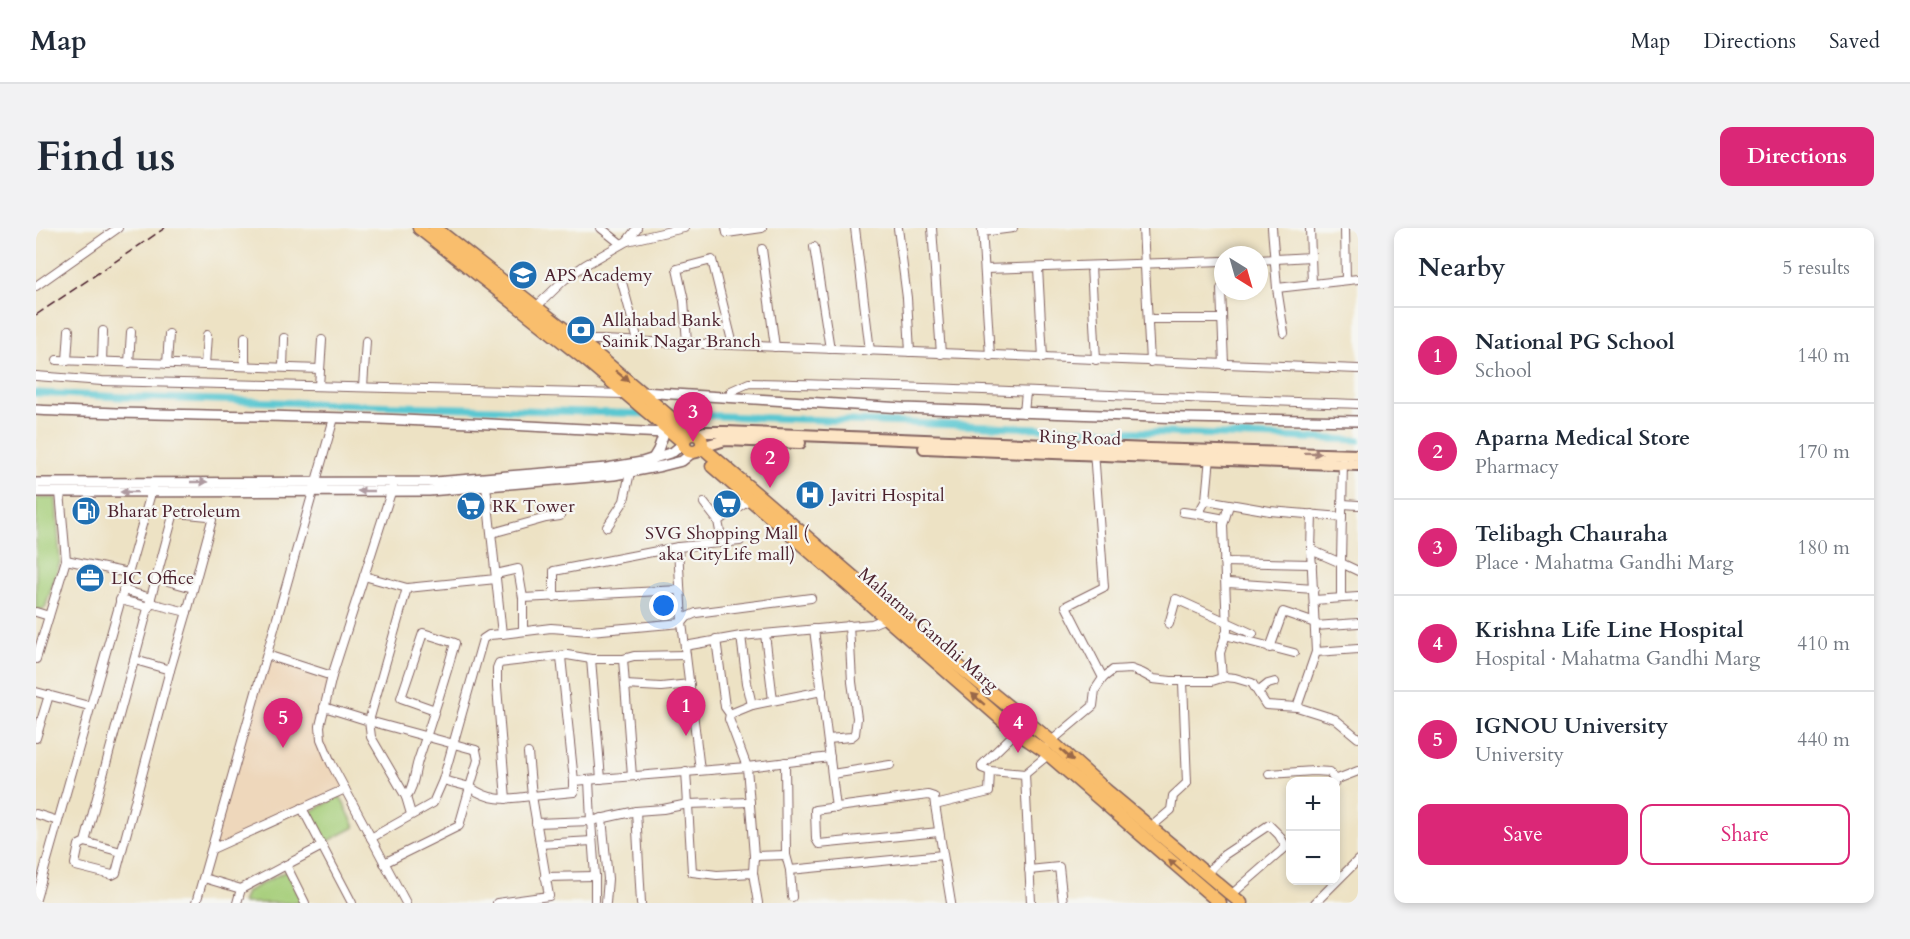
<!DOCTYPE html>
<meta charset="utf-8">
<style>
:root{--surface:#fff;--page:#f2f2f3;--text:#1f2937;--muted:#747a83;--line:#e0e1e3;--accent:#db2777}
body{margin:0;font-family:Cardo,serif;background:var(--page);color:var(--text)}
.controls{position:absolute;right:18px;bottom:18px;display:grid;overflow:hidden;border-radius:12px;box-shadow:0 3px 9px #0003}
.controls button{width:54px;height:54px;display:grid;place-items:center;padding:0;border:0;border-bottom:2px solid var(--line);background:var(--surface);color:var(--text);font:30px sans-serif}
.compass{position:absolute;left:1178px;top:18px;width:54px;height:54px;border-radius:50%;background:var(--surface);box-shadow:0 3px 9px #0003;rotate:143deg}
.you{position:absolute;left:628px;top:378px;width:21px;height:21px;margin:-15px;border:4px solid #fff;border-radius:50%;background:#1a73e8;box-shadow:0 0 0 9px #1a73e833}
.badge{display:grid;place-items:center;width:39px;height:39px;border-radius:50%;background:var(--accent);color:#fff;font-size:20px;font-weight:700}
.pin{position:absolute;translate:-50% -50px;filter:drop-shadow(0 2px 3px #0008)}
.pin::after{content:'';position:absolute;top:32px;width:21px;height:18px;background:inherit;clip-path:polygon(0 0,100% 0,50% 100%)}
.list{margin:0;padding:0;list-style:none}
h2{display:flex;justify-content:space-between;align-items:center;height:78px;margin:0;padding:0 24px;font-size:26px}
h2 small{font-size:20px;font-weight:400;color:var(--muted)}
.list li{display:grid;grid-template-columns:39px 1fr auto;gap:18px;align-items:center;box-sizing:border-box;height:96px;padding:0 24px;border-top:2px solid var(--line)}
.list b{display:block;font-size:22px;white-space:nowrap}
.list p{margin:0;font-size:20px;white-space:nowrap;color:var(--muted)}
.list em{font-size:20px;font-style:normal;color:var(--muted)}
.actions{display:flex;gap:12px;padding:18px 24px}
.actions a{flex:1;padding:14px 0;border:2px solid var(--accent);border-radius:12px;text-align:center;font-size:21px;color:var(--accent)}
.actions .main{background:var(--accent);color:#fff}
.map{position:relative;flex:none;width:1322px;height:675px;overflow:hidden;border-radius:12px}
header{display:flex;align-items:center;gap:36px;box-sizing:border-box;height:84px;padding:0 30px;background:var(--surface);border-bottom:2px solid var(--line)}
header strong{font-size:28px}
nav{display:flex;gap:33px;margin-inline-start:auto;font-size:21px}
.intro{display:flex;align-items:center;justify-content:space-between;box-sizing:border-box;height:144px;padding:0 36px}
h1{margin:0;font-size:42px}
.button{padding:15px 27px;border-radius:12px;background:var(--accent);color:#fff;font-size:21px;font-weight:700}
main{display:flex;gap:36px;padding:0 36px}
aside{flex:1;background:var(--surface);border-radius:12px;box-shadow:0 3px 9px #0003}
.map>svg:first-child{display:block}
.built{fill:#eed7bb}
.green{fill:#a6ce79;stroke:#787652;stroke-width:1.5}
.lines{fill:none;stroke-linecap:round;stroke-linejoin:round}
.canal{stroke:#5ac7d1;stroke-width:7}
.minor-casing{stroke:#836361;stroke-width:10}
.tertiary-casing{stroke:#836361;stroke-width:12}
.secondary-casing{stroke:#836361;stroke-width:14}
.primary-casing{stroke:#836361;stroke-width:15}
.minor{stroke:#fff;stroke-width:8}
.tertiary{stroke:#fff;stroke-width:9}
.secondary{stroke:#fde5c5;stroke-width:10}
.primary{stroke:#f9be6d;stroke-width:12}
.rail{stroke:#4a1f2b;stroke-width:1.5;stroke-dasharray:9 4.5;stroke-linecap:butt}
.oneway{fill:#996749}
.oneway2{fill:#a48278}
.oneway3{fill:#ae9aa0}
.labels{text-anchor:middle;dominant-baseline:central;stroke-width:4.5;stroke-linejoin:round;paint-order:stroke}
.poi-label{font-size:18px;fill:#4a1f2b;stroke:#f6f6f2;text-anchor:start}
.street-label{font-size:18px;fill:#4a1f2b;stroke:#f6f6f2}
</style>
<header>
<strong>Map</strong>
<nav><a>Map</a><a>Directions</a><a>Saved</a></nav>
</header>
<div class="intro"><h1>Find us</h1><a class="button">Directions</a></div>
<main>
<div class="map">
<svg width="1322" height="675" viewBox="0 0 1322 675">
<rect width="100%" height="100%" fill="#f6f6f2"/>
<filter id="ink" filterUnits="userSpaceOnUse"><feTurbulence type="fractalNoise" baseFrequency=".0167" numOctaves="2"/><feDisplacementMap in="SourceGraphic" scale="12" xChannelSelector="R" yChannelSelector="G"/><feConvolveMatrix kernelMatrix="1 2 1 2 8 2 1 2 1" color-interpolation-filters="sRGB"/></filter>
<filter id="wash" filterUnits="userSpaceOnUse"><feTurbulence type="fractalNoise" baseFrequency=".008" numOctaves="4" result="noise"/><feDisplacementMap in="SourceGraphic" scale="24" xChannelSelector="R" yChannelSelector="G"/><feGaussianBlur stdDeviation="1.35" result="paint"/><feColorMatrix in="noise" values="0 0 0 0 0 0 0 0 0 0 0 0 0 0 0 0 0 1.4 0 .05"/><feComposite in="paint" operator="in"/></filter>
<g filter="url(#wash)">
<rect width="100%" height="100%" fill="#ede2c4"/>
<polygon class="built" points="232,429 295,449 283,498 309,561 176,621"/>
<g class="green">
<polygon points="0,270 20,270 24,334 9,380 2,383 0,382"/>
<polygon points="304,568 319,599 289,615 273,585"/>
<polygon points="250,643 267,675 206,675 210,664"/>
</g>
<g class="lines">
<g class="canal">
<polyline points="0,165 88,169 612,186"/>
<polyline points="632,186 1322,212"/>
</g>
</g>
</g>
<g filter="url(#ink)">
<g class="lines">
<g class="minor-casing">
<g id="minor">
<polyline points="565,0 585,16"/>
<polyline points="690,0 691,5 726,0"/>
<polyline points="819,0 834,123"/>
<polyline points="862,0 871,70 874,124"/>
<polyline points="896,0 905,126"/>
<polyline points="946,0 954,128"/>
<polyline points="1107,0 1114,134"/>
<polyline points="1236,0 1241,60 1248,105"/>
<polyline points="1274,0 1276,56"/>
<polyline points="1309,0 1310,52"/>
<polyline points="946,4 977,0"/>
<polyline points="591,13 601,0"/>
<polyline points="778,19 794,121"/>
<polyline points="726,21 739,119"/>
<polyline points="1223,32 1275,29"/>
<polyline points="1055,38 1060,132"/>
<polyline points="1002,40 1007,130"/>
<polyline points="949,41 1187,33"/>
<polyline points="584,47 602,113"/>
<polyline points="0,58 82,0"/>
<polyline points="1241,60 1322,51"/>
<polyline points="1185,61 1188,137"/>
<polyline points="499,80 528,52 549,37 591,13 648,0"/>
<polyline points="1112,91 1186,91"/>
<polyline points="651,115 648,73 641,41 676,32 697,117"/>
<polyline points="545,119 550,112 564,112 1322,141"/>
<polyline points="21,132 284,141"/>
<polyline points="31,133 33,102"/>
<polyline points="66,134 67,103"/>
<polyline points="93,135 95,104"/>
<polyline points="131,136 133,106"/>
<polyline points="169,137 171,107"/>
<polyline points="209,138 209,109"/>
<polyline points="247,139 248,110"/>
<polyline points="0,148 66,153 589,166"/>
<polyline points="283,158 286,112"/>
<polyline points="327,159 330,113"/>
<path d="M 694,170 L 695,163 L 713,155 C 916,159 1119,170 1322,176"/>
<polyline points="988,185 990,164"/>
<polyline points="1058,223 1068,359 1030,378 1067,450"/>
<polyline points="1307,233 1305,335 1275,322 1280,424 1261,479 1299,491 1322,510"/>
<polyline points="357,258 296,448 284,498 285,511 295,535 370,675"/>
<path d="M 450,258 L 466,406 L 453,407 L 447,411 C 434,458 420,505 407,552 L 434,559 L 442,532 L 440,522 L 333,493 L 371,360 L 460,351"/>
<polyline points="1170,272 1174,229"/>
<polyline points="668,275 682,293"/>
<polyline points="1307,276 1322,277"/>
<polyline points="1147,284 1162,286 1170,272 1234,283 1306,289"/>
<polyline points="1162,286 1189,291"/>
<polyline points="571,299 588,273 594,244"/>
<polyline points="456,305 510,290 524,288"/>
<polyline points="686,314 682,293 714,271"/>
<polyline points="642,319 646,395 664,542"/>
<polyline points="1275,322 1276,286"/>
<polyline points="30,332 92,345"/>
<polyline points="1188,334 1276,336"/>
<polyline points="460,346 482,341 487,370 487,403"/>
<polyline points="328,348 371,360"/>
<polyline points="121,350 157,360"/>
<polyline points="1192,355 1278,361"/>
<polyline points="87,362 115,370"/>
<polyline points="518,369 518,343 642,319 704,313"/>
<polyline points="487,370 644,362"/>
<polyline points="1305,370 1305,335 1322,343"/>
<polyline points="84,372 113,379"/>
<polyline points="1278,372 1322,369"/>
<polyline points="114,375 151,384 134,442"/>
<polyline points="0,384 13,388"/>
<polyline points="1133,396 1140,371 1217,406"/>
<polyline points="1279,398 1322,395"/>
<polyline points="778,401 800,580"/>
<polyline points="466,406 515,400 554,403 646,395 651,389 660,385 775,370"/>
<polyline points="729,406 737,472"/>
<polyline points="1189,407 1258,425"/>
<polyline points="705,408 711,455 716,477"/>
<polyline points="680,411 689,479 694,486 693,491 711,539 718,628 717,645 722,675"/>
<polyline points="649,418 705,408 836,396 850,390"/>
<polyline points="1234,420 1247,384 1279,395"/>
<polyline points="1280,424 1322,421"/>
<polyline points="231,427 296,448"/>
<polyline points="525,429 538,553"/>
<polyline points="0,431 30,332 24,264"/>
<polyline points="555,431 565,551"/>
<polyline points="587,431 596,548"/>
<polyline points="99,432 134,442 80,645 76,647 40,638 39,636 43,617 49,614 137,288 141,285 172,288 176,292 151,384"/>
<polyline points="1186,450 1184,425 1191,403 1187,297 1193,277"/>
<polyline points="589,457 625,459 654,456"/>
<polyline points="0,464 53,478"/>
<polyline points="1222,464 1232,456 1239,454"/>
<polyline points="288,479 333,493 335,509 370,569 375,586"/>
<polyline points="694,486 716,477 786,463"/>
<polyline points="980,504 946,537 946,540 954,543 989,546 995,675"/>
<polyline points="0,510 13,467"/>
<polyline points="792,511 815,509 819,506 821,490 816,454 813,397"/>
<polyline points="1013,515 1057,478 1059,462 1067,450 1077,442 1095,441 1106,445 1117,451 1135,453 1176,453 1189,449 1199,450 1216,455 1230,477 1261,479"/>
<polyline points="492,525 496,568 538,564 538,553 711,539 794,529"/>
<polyline points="749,534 750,627 754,642 756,669"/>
<polyline points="650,543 656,644 681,647 717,645"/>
<polyline points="796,546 854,537"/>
<polyline points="989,546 1012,527"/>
<polyline points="1233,546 1278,543 1294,544 1299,554"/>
<polyline points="1299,552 1322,543"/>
<path d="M 370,569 C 379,558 378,543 383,530 C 396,492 408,454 419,415 L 387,405 L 365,470 L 399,482"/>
<polyline points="470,571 461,459 461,440 463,435 531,427 555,431 587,431 598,428 650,427"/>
<polyline points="899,577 915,675"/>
<polyline points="266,580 316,675"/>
<polyline points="600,583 605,675"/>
<polyline points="0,586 22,593"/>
<polyline points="566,590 572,651 570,675"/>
<polyline points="500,595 555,593 553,552"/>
<polyline points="1115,599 1135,582 1137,568 1151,555 1147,454"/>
<polyline points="903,604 783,616 780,611 779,582 892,567 898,569 899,577 953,564 954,543"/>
<polyline points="335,610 397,575 407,552"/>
<polyline points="49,614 85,624"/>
<polyline points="504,616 556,613"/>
<polyline points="176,621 309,561"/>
<polyline points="718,628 750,627"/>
<path d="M 348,635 L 423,598 L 434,559 C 456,575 471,571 496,568 L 513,668 L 461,675"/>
<polyline points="250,637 269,675"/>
<polyline points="754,642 907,627"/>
<polyline points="993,642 1023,639 1027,675"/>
<polyline points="1170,646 1188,627 1233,597 1243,607 1250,619"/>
<polyline points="509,649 559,648"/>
<polyline points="168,650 205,661"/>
<polyline points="1195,667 1250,619 1253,619"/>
<polyline points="0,671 117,258"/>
<polyline points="559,673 559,648 555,593 600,583 627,581 652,576 714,574"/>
<polyline points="160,675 298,190"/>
<polyline points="201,675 205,661 286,618"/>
<polyline points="1279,675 1322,632"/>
</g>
</g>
<g class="tertiary-casing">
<g id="tertiary">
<polyline points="605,164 867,180 1148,190 1322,193"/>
<path d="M 0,182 C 103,187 206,187 310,190 C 416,193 522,200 628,205 L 635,203"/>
<polyline points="616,232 622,222 628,205"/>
<polyline points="0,255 399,254 571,240 606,234 637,224 648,215"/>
<polyline points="0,264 393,263 578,247 626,238 646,233 656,225"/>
</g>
</g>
<g class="secondary-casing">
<g id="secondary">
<polyline points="661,207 669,204 689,204 1113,221 1322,227"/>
<polyline points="666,219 689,212 764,215"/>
<polyline points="888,220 1322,237"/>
</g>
</g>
<g class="primary-casing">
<g id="primary">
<polyline points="383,0 550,132 648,215"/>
<polyline points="399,0 560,126 654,206"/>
<circle cx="657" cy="215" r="9"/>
<polyline points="666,219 899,419 1015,513 1070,562 1205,675"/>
<polyline points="676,238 980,504 1007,522 1184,675"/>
</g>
</g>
<use href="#minor" class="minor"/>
<use href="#tertiary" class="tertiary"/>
<use href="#secondary" class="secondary"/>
<use href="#primary" class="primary"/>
<polyline class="rail" points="0,87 129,0"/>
</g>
<defs><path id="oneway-solid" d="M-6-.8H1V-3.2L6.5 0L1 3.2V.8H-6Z" transform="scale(1.5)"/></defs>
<g class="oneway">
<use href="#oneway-solid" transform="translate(586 148) rotate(39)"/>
<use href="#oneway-solid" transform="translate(942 471) rotate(-139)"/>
<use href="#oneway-solid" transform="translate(1031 527) rotate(42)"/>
<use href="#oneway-solid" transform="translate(1139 637) rotate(-139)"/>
</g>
<use class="oneway2" href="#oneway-solid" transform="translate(1277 225) rotate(1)"/>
<g class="oneway3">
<use href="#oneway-solid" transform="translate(163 254)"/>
<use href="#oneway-solid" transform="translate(330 263) rotate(180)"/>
<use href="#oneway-solid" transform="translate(93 264) rotate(180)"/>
</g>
</g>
<defs>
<g id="school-disc" transform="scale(1.5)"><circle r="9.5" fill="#1f6fb2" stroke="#f6f6f2"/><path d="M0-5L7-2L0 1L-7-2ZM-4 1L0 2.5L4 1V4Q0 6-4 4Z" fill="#fff"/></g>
<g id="bank-disc" transform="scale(1.5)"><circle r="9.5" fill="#1f6fb2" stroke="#f6f6f2"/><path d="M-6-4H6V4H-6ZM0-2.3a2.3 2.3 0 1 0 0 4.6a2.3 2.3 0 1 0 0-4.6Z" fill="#fff"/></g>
<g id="hospital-disc" transform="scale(1.5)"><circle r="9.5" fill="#1f6fb2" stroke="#f6f6f2"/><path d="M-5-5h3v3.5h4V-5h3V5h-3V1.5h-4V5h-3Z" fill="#fff"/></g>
<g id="supermarket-disc" transform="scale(1.5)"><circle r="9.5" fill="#1f6fb2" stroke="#f6f6f2"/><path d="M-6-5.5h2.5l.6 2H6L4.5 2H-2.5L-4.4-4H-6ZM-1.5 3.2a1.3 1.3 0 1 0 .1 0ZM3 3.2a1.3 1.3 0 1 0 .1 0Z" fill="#fff"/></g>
<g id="fuel-disc" transform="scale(1.5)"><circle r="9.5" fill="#1f6fb2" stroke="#f6f6f2"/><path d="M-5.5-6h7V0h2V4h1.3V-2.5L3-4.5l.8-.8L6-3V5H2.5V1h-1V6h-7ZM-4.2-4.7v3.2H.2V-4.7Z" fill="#fff"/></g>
<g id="office-disc" transform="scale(1.5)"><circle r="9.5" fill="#1f6fb2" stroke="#f6f6f2"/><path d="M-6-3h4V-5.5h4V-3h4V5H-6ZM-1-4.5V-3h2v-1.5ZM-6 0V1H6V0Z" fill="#fff"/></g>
</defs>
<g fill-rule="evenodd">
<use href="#school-disc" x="487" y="47"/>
<use href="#bank-disc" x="545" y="102"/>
<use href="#hospital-disc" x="774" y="267"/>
<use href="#supermarket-disc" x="691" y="276"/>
<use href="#supermarket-disc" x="435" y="278"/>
<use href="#fuel-disc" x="50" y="283"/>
<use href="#office-disc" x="54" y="350"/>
</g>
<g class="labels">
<g class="poi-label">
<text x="508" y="47">APS Academy</text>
<text x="566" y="92">Allahabad Bank<tspan x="566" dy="21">Sainik Nagar Branch</tspan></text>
<text x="795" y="267">Javitri Hospital</text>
<text x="456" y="278">RK Tower</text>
<text x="71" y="283">Bharat Petroleum</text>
<text x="691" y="305" text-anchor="middle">SVG Shopping Mall (<tspan x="691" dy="21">aka CityLife mall)</tspan></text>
<text x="75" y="350">LIC Office</text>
</g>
<g class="street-label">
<text transform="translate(1044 210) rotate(2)">Ring Road</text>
<text transform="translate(892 402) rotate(41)">Mahatma Gandhi Marg</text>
</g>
</g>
</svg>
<div class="controls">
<button>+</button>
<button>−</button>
</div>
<svg class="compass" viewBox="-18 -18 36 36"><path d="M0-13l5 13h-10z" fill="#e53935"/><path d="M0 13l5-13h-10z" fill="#747a83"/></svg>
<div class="you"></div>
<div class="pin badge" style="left:650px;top:508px">1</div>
<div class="pin badge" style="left:734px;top:260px">2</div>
<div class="pin badge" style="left:657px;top:214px">3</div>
<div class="pin badge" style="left:982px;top:525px">4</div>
<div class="pin badge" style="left:247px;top:520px">5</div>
</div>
<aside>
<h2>Nearby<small>5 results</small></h2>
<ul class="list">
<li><span class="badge">1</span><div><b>National PG School</b><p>School</p></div><em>140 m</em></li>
<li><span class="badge">2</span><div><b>Aparna Medical Store</b><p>Pharmacy</p></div><em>170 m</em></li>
<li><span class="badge">3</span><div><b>Telibagh Chauraha</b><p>Place · Mahatma Gandhi Marg</p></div><em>180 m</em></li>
<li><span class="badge">4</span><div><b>Krishna Life Line Hospital</b><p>Hospital · Mahatma Gandhi Marg</p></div><em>410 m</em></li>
<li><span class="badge">5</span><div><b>IGNOU University</b><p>University</p></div><em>440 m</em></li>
</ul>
<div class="actions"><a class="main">Save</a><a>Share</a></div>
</aside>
</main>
